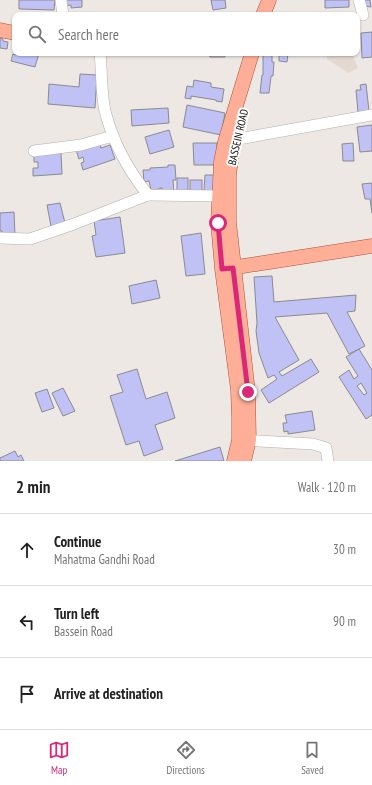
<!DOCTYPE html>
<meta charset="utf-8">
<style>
:root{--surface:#fff;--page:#f2f2f2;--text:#222;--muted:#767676;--line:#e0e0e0;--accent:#db2777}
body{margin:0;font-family:"PT Sans Narrow",sans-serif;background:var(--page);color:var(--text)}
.stop{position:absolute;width:12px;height:12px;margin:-9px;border:3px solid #db2777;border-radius:50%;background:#fff}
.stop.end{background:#db2777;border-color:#fff;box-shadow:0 1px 4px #0008}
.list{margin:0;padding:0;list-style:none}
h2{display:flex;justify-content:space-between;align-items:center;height:52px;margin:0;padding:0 16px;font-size:17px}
h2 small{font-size:13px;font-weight:400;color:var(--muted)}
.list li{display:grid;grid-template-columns:26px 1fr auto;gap:12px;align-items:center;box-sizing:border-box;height:72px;padding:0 16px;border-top:1px solid var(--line)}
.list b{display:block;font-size:15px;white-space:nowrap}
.list p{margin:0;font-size:13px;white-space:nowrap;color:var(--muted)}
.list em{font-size:13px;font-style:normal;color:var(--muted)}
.icon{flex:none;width:22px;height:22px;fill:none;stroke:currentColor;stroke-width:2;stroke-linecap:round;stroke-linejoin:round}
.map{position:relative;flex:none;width:372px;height:461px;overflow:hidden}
.search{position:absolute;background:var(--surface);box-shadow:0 1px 3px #0004;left:12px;right:12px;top:12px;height:44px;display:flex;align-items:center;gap:10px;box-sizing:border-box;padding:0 14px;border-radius:8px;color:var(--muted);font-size:15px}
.sheet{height:268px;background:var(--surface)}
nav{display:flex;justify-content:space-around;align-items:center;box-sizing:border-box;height:56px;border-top:1px solid var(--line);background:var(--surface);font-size:11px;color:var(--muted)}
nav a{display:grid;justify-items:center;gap:2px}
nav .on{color:var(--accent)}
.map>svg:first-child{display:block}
.built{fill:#e4d9d0}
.building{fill:#c0c2f5;stroke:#8a8a8f;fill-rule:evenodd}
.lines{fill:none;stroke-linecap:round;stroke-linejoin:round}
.minor-casing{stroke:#b4afac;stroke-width:12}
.major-casing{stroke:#ab5338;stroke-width:15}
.minor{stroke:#fff;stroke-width:11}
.major{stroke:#ffaf97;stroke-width:14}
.route{stroke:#db2777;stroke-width:5}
.labels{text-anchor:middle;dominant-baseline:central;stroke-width:4;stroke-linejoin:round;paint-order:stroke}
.street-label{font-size:11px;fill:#0e0d0b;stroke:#fff}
</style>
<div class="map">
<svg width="372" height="461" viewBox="0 0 372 461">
<rect width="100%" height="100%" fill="#ede8e4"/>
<polygon class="built" points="327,53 352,53 358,68 348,73 327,59"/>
<g class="building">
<polygon points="19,0 55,0 54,10 19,9"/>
<polygon points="64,0 82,0 82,7 71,8 71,5 65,6"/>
<polygon points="211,0 225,0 226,8 213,10"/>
<polygon points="325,0 349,0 349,7 325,8"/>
<polygon points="362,0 370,0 371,7 363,6"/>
<polygon points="372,32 372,57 362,58 361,33"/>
<polygon points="0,38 3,39 3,41 8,42 7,49 0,48"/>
<polygon points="18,53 39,53 35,67 11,61 13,54 17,55"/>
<polygon points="209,53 225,53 225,57 210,57"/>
<polygon points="263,53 272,53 272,62 274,62 273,76 271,76 269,93 260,93 262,75 263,75"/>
<polygon points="279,53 288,53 287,62 279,61"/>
<polygon points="80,74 97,75 95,108 48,104 49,84 79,87"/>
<polygon points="194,80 211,83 211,87 224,89 222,102 216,101 216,100 191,96 191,99 185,98 187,86 193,87"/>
<polygon points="366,84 369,111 358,112 356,90 361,90 360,85"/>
<polygon points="187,105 225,113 221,135 183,127"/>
<polygon points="168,108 169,123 132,126 131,110"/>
<polygon points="372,125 372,151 360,152 357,127"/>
<polygon points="169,130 174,147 150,154 145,137"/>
<polygon points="99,142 101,148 110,145 115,159 83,170 81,163 84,162 83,157 79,159 76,150"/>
<polygon points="193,143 217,143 217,165 194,165"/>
<polygon points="353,143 354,161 343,161 342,144"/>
<polygon points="61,153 62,174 33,176 33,168 38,168 38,162 34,162 34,155"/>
<polygon points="168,165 175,165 176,180 173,180 174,193 162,193 162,188 160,188 160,189 151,190 149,181 144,182 143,170 150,170 150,168 168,167"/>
<polygon points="205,175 216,175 216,191 204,191"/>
<rect x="177" y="178" width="11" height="15"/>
<rect x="190" y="180" width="12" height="11"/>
<polygon points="372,183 372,213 370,199 365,199 362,184"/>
<polygon points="60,203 65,223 51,226 47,205"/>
<polygon points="14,212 15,236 3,237 2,231 0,231 0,213"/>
<polygon points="120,217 125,253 96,257 92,236 96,235 94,221"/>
<polygon points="201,233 205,274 186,276 181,236"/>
<polygon points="272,276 274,302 356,295 355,311 347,312 365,346 349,354 327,313 275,317 299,360 279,372 282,376 311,359 319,372 269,403 261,390 277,379 274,375 268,378 259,353 256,331 257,323 254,277"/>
<polygon points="156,280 160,298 132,304 129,286"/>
<path d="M 359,349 L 372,370 L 372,415 L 366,419 L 339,377 L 349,370 L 354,379 L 358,376 L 346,357 ZM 361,383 L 367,393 L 364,395 L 357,386 Z"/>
<polygon points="137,369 146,399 167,392 175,418 155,425 163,449 144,456 139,441 126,445 110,396 123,392 117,375"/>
<polygon points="63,388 75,411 63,416 52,393"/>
<polygon points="47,389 54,408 42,412 35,393"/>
<polygon points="312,411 315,430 288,434 288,431 284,432 283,423 287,423 285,415"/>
<polygon points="220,447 224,461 175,461"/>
<polygon points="15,451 18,457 21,455 24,461 0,461 0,458"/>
</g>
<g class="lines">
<g class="minor-casing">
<g id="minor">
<polyline points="61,0 63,15"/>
<polyline points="359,0 363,15"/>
<path d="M 100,53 C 102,72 101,93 105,111 C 113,142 128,170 148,195 L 219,196"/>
<polyline points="227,141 372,115"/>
<polyline points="34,151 81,145 113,136"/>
<polyline points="0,238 30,239 74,224 148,195"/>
<polyline points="242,440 313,444 326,448 328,461"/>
</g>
</g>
<g class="major-casing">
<g id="major">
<polyline points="263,15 269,0"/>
<polyline points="0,30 15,33"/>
<polyline points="235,136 229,174 229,222 248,392 249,440 244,461"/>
<polyline points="224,269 372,246"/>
<polyline points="234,461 239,440 239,418 238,390 222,269 218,223 221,162 225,142 252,53"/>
</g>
</g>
<use href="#minor" class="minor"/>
<use href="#major" class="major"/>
</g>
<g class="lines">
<polyline class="route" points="218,223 222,269 233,268 248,392"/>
</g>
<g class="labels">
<g class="street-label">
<text transform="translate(238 137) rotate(-77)">BASSEIN ROAD</text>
</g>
</g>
</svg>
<div class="stop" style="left:218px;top:223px"></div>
<div class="stop end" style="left:248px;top:392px"></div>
<div class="search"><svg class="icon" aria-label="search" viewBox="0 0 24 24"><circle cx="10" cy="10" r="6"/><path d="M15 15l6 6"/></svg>Search here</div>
</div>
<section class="sheet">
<h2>2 min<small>Walk · 120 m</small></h2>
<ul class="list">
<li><svg class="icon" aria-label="ahead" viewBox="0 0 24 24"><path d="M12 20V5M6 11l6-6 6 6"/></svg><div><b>Continue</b><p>Mahatma Gandhi Road</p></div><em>30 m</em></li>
<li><svg class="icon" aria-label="left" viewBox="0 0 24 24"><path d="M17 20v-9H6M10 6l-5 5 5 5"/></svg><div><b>Turn left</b><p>Bassein Road</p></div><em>90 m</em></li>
<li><svg class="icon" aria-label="arrive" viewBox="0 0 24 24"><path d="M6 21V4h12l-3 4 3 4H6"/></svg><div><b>Arrive at destination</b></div></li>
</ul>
</section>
<nav>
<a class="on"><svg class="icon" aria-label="map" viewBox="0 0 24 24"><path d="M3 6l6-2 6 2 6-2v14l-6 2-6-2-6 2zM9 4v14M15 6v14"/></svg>Map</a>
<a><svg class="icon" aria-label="directions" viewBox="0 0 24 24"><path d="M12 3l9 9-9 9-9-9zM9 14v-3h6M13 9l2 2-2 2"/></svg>Directions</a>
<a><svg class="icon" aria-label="saved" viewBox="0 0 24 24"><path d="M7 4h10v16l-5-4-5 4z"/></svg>Saved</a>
</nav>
